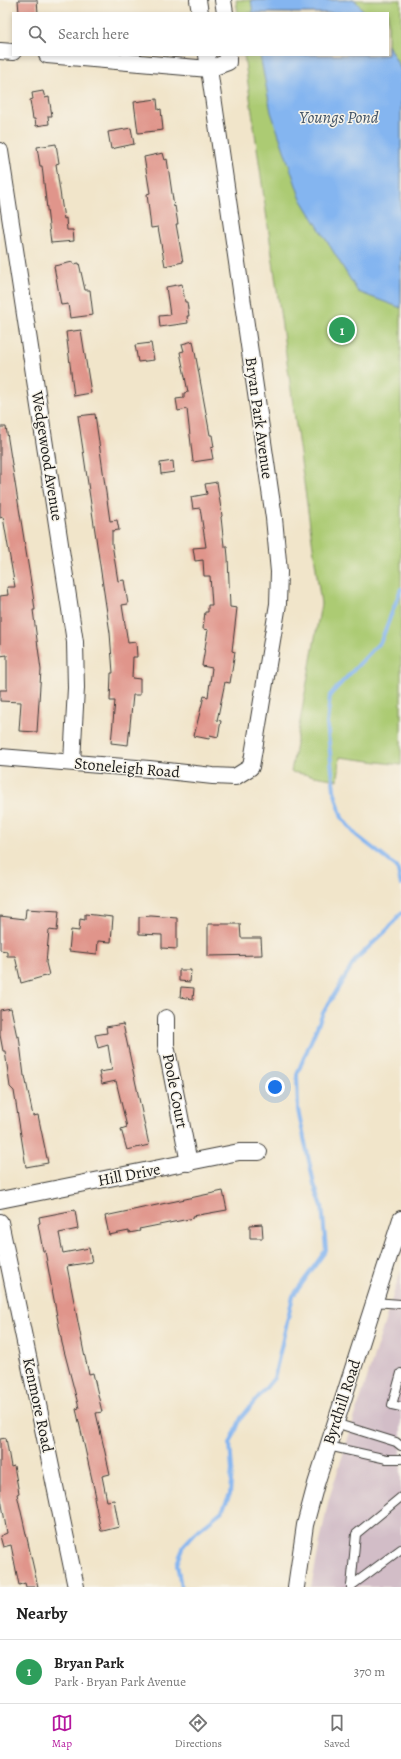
<!DOCTYPE html>
<meta charset="utf-8">
<style>
:root{--surface:#fff;--page:#f2f2f2;--text:#222;--muted:#767676;--line:#e0e0e0;--accent:#b5179e}
body{margin:0;font-family:Alegreya,serif;background:var(--page);color:var(--text)}
.you{position:absolute;left:275px;top:1087px;width:14px;height:14px;margin:-10px;border:3px solid #fff;border-radius:50%;background:#1a73e8;box-shadow:0 0 0 6px #1a73e833}
.badge{display:grid;place-items:center;width:26px;height:26px;border-radius:50%;background:var(--accent);color:#fff;font-size:13px;font-weight:700}
.pin{position:absolute;translate:-50% -50%;border:2px solid #fff;box-shadow:0 1px 4px #0006}
.list{margin:0;padding:0;list-style:none}
h2{display:flex;justify-content:space-between;align-items:center;height:52px;margin:0;padding:0 16px;font-size:17px}
h2 small{font-size:13px;font-weight:400;color:var(--muted)}
.list li{display:grid;grid-template-columns:26px 1fr auto;gap:12px;align-items:center;box-sizing:border-box;height:64px;padding:0 16px;border-top:1px solid var(--line)}
.list b{display:block;font-size:15px;white-space:nowrap}
.list p{margin:0;font-size:13px;white-space:nowrap;color:var(--muted)}
.list em{font-size:13px;font-style:normal;color:var(--muted)}
.icon{flex:none;width:22px;height:22px;fill:none;stroke:currentColor;stroke-width:2;stroke-linecap:round;stroke-linejoin:round}
.map{position:relative;flex:none;width:401px;height:1587px;overflow:hidden}
.search{position:absolute;background:var(--surface);box-shadow:0 2px 6px #0003;left:12px;right:12px;top:12px;height:44px;display:flex;align-items:center;gap:10px;box-sizing:border-box;padding:0 14px;border-radius:0px;color:var(--muted);font-size:15px}
.sheet{height:116px;background:var(--surface)}
nav{display:flex;justify-content:space-around;align-items:center;box-sizing:border-box;height:56px;border-top:1px solid var(--line);background:var(--surface);font-size:11px;color:var(--muted)}
nav a{display:grid;justify-items:center;gap:2px}
nav .on{color:var(--accent)}
.map>svg:first-child{display:block}
.industrial{fill:#d2bdc7}
.green{fill:#accb73;stroke:#647448}
.water{fill:#84b5f0;stroke:#506886}
.lines{fill:none;stroke-linecap:round;stroke-linejoin:round}
.stream{stroke:#84b5f0;stroke-width:4}
.building{fill:#e0958b}
.lane-casing{stroke:#3c3a36;stroke-width:10}
.street-casing{stroke:#3c3a36;stroke-width:18}
.lane{stroke:#fff;stroke-width:8}
.street{stroke:#fff;stroke-width:16}
.labels{text-anchor:middle;dominant-baseline:central;stroke-width:3;stroke-linejoin:round;paint-order:stroke}
.street-label{font-size:16px;fill:#1c1c1c;stroke:#f7f3e8}
.water-label{font-size:17px;font-style:italic;fill:#405266;stroke:#f7f3e8}
</style>
<div class="map">
<svg width="401" height="1587" viewBox="0 0 401 1587">
<rect width="100%" height="100%" fill="#f7f3e8"/>
<filter id="ink" filterUnits="userSpaceOnUse"><feTurbulence type="fractalNoise" baseFrequency=".025" numOctaves="2"/><feDisplacementMap in="SourceGraphic" scale="8" xChannelSelector="R" yChannelSelector="G"/><feConvolveMatrix kernelMatrix="1 2 1 2 8 2 1 2 1" color-interpolation-filters="sRGB"/></filter>
<filter id="wash" filterUnits="userSpaceOnUse"><feTurbulence type="fractalNoise" baseFrequency=".012" numOctaves="4" result="noise"/><feDisplacementMap in="SourceGraphic" scale="16" xChannelSelector="R" yChannelSelector="G"/><feGaussianBlur stdDeviation="0.9" result="paint"/><feColorMatrix in="noise" values="0 0 0 0 0 0 0 0 0 0 0 0 0 0 0 0 0 1.4 0 .05"/><feComposite in="paint" operator="in"/></filter>
<g filter="url(#wash)">
<rect width="100%" height="100%" fill="#f1e5ca"/>
<polygon class="industrial" points="401,1270 401,1587 311,1587 328,1502"/>
<polygon class="green" points="236,0 401,0 401,765 340,757 338,780 291,772 321,604 244,55 388,55 388,13 238,13"/>
<g class="water">
<polygon points="251,0 355,0 365,13 253,13"/>
<polygon points="388,45 401,70 401,308 358,292 300,197 271,112 260,55 388,55"/>
</g>
<g class="lines">
<g class="stream">
<polyline points="401,589 381,641 330,695 327,724 334,790 342,818 356,835 397,867 401,885"/>
<polyline points="181,1587 177,1564 184,1545 196,1532 222,1511 230,1494 232,1470 230,1444 241,1418 274,1378 293,1296 326,1250 322,1206 314,1184 298,1110 297,1074 323,1013 356,959 388,929 401,913"/>
</g>
</g>
<g id="blocks">
<g class="building">
<polygon points="18,0 37,0 38,13 19,13"/>
<polygon points="43,91 45,98 49,97 52,116 48,116 49,124 36,126 35,119 33,119 30,100 33,99 32,93"/>
<polygon points="157,99 158,110 161,109 163,130 138,133 134,102"/>
<polygon points="131,128 134,144 111,149 108,132"/>
<polygon points="56,144 59,163 56,164 64,219 66,218 67,230 73,230 74,241 51,243 42,166 40,166 37,147"/>
<polygon points="163,153 165,160 167,159 174,207 175,206 178,224 176,224 183,262 165,266 158,227 151,228 147,194 150,193 144,157"/>
<polygon points="73,262 73,264 79,263 85,290 90,290 93,315 70,318 68,304 61,305 54,266"/>
<polygon points="182,284 185,302 187,302 189,316 187,316 188,323 160,327 159,316 170,315 166,287"/>
<polygon points="81,330 91,393 74,396 66,332"/>
<polygon points="193,341 210,435 212,435 214,447 211,448 213,459 193,462 187,409 178,411 176,399 184,398 184,393 188,392 180,352 184,351 182,344"/>
<polygon points="151,343 154,360 138,362 135,345"/>
<polygon points="95,414 110,521 117,520 119,530 112,531 112,544 118,581 124,580 128,604 122,605 128,643 136,642 137,657 133,657 132,678 140,679 140,695 133,695 128,745 111,743 115,701 110,701 111,673 113,673 110,633 78,416"/>
<polygon points="0,427 6,427 33,595 35,610 33,610 41,670 37,732 19,731 21,702 0,701 0,690 7,690 7,655 0,656 0,596 8,595 7,587 15,587 3,517 0,518"/>
<polygon points="173,461 174,472 161,474 160,463"/>
<polygon points="217,482 222,516 221,517 224,546 227,546 228,557 230,607 237,608 232,651 235,652 230,683 225,682 218,716 217,720 221,721 218,737 210,735 209,739 194,736 204,696 208,697 212,668 202,666 208,630 203,629 205,612 208,612 208,605 212,605 210,576 204,576 203,560 195,561 193,548 206,547 200,508 193,509 191,497 207,494 205,484"/>
<polygon points="26,909 59,911 57,931 49,930 46,963 49,975 21,983 15,956 7,956 7,951 0,950 0,916 25,919"/>
<polygon points="85,914 113,917 111,942 98,941 97,954 69,951 71,930 79,931 80,919 85,920"/>
<polygon points="151,916 177,918 177,949 162,948 162,935 139,934 139,917"/>
<polygon points="208,924 240,924 241,938 261,938 262,955 208,956"/>
<polygon points="179,970 191,970 190,982 179,981"/>
<polygon points="181,987 194,988 193,999 180,997"/>
<polygon points="11,1008 17,1037 19,1036 24,1076 25,1076 33,1116 38,1115 48,1163 26,1167 14,1091 10,1087 5,1051 3,1051 0,1035 0,1010"/>
<polygon points="123,1024 149,1145 127,1150 121,1129 127,1127 116,1081 102,1084 99,1072 112,1070 108,1045 98,1048 95,1035 107,1033 106,1027"/>
<polygon points="223,1191 227,1210 193,1216 194,1218 139,1229 140,1231 129,1233 129,1231 109,1235 105,1216"/>
<polygon points="75,1210 78,1229 59,1233 63,1253 89,1248 92,1262 67,1266 84,1353 89,1374 93,1373 102,1412 96,1413 110,1474 102,1476 107,1501 114,1500 119,1527 103,1531 101,1531 94,1497 96,1497 76,1409 79,1408 62,1343 45,1251 43,1251 38,1224 40,1223 39,1217"/>
<polygon points="262,1224 263,1238 250,1238 250,1225"/>
<polygon points="6,1438 11,1467 14,1466 19,1493 17,1494 38,1587 26,1587 25,1583 19,1585 11,1545 3,1547 0,1536 7,1533 0,1493 0,1439"/>
</g>
</g>
</g>
<g filter="url(#ink)">
<use href="#blocks" fill-opacity="0" stroke="#3c3a36" stroke-width="1"/>
<g class="lines">
<g class="lane-casing">
<g id="lane">
<polyline points="374,1302 401,1304"/>
<polyline points="401,1373 392,1405 401,1407"/>
<polyline points="335,1423 396,1442 401,1446"/>
<polyline points="328,1446 387,1459 401,1459"/>
<polyline points="351,1586 401,1549"/>
<polyline points="351,1587 356,1534 401,1497"/>
</g>
</g>
<g class="street-casing">
<g id="street">
<polyline points="198,0 200,13"/>
<polyline points="223,0 225,13"/>
<polyline points="0,51 13,52"/>
<polyline points="47,55 209,69 228,62 228,55"/>
<polyline points="0,151 75,642 76,688 72,762"/>
<polyline points="0,757 149,769 213,776 235,777 251,767 278,604 279,572 274,518 207,55"/>
<polyline points="166,1018 166,1045 189,1163"/>
<polyline points="0,1200 239,1152 259,1152"/>
<polyline points="0,1222 76,1587"/>
<polyline points="296,1587 305,1525 316,1484 401,1219"/>
</g>
</g>
<use href="#lane" class="lane"/>
<use href="#street" class="street"/>
</g>
</g>
<g class="labels">
<g class="street-label">
<text transform="translate(259 418) rotate(82)">Bryan Park Avenue</text>
<text transform="translate(47 456) rotate(81)">Wedgewood Avenue</text>
<text transform="translate(127 768) rotate(5)">Stoneleigh Road</text>
<text transform="translate(175 1091) rotate(79)">Poole Court</text>
<text transform="translate(129 1175) rotate(-11)">Hill Drive</text>
<text transform="translate(342 1402) rotate(-72)">Byrdhill Road</text>
<text transform="translate(38 1405) rotate(78)">Kenmore Road</text>
</g>
<g class="water-label">
<text x="339" y="117">Youngs Pond</text>
</g>
</g>
</svg>
<div class="you"></div>
<div class="pin badge" style="left:342px;top:330px;background:#2e9e5b">1</div>
<div class="search"><svg class="icon" aria-label="search" viewBox="0 0 24 24"><circle cx="10" cy="10" r="6"/><path d="M15 15l6 6"/></svg>Search here</div>
</div>
<section class="sheet">
<h2>Nearby<small></small></h2>
<ul class="list">
<li><span class="badge" style="background:#2e9e5b">1</span><div><b>Bryan Park</b><p>Park · Bryan Park Avenue</p></div><em>370 m</em></li>
</ul>
</section>
<nav>
<a class="on"><svg class="icon" aria-label="map" viewBox="0 0 24 24"><path d="M3 6l6-2 6 2 6-2v14l-6 2-6-2-6 2zM9 4v14M15 6v14"/></svg>Map</a>
<a><svg class="icon" aria-label="directions" viewBox="0 0 24 24"><path d="M12 3l9 9-9 9-9-9zM9 14v-3h6M13 9l2 2-2 2"/></svg>Directions</a>
<a><svg class="icon" aria-label="saved" viewBox="0 0 24 24"><path d="M7 4h10v16l-5-4-5 4z"/></svg>Saved</a>
</nav>
